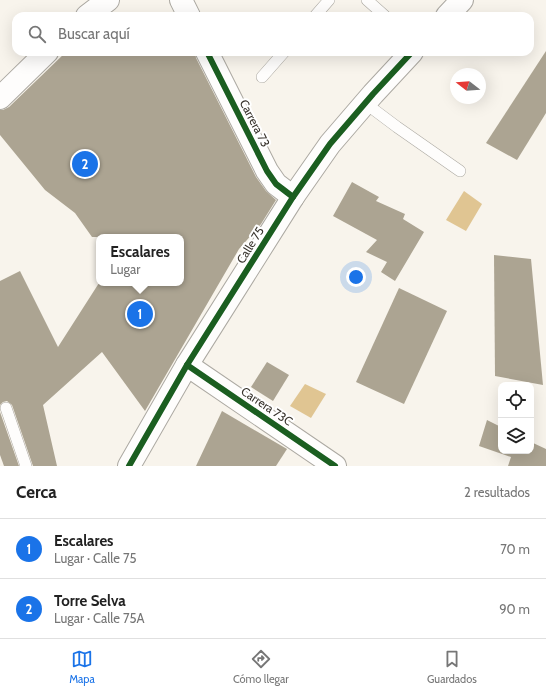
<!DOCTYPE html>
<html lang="es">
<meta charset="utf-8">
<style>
:root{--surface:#fff;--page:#f2f2f2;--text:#222;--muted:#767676;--line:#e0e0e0;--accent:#1a73e8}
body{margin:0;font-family:Cabin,sans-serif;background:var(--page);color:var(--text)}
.controls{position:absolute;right:12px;bottom:12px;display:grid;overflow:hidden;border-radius:8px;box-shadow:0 4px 16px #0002}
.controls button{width:36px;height:36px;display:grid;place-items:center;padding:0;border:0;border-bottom:1px solid var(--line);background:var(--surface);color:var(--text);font:20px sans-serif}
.compass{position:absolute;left:450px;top:68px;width:36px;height:36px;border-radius:50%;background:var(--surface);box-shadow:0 4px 16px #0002;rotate:287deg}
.you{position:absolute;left:356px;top:277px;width:14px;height:14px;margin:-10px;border:3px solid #fff;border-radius:50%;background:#1a73e8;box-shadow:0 0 0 6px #1a73e833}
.badge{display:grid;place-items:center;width:26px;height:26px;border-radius:50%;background:var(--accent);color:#fff;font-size:13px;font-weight:700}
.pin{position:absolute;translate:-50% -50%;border:2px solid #fff;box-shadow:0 1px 4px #0006}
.popup{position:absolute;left:96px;top:234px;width:88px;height:52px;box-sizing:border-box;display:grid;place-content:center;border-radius:8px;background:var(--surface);filter:drop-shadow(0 1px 3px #0005);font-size:13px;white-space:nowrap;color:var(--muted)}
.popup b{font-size:15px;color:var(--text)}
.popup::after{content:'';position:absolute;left:50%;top:100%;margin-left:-8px;border:8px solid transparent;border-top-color:var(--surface)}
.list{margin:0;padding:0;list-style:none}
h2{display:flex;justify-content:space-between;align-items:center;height:52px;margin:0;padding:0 16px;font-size:17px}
h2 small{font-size:13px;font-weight:400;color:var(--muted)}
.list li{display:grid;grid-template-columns:26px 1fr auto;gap:12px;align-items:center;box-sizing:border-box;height:60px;padding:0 16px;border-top:1px solid var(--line)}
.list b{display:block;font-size:15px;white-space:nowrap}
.list p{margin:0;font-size:13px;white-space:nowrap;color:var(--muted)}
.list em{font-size:13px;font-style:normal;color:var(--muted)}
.icon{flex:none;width:22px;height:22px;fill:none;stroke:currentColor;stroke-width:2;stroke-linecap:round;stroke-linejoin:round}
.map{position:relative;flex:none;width:546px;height:466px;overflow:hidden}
.search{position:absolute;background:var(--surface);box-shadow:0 4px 16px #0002;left:12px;right:12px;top:12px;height:44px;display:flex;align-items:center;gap:10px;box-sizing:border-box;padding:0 14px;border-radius:12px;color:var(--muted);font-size:15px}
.sheet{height:172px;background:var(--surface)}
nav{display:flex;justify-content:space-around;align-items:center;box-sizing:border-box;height:56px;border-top:1px solid var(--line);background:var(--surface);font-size:11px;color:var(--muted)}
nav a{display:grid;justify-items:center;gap:2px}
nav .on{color:var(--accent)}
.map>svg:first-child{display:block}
.water{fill:#e0c592}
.building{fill:#aca492}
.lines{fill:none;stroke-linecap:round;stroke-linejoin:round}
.service-casing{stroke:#aca9a2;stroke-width:12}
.minor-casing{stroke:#aca9a2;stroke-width:24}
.tertiary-casing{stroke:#aca9a2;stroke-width:24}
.service{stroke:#fefdfc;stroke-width:11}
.minor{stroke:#fefdfc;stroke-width:22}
.tertiary{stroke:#fefdfc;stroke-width:22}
.cycleway-casing{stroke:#fff;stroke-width:8}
.cycleway{stroke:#1b5e20;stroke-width:6}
.labels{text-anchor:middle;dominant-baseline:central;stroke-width:4;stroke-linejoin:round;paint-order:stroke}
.street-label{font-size:12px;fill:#38332c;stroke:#fff}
</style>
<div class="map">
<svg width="546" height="466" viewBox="0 0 546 466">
<rect width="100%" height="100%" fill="#f8f4ec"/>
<g class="water">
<polygon points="464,191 482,204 466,231 446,220"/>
<polygon points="305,384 326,394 311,418 290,406"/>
</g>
<g class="building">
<polygon points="546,51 546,113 517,160 486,143"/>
<polygon points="66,52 195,52 196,58 256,177 266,191 276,200 261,224 239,249 145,411 102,352 43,405 57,466 33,466 12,405 7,401 3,402 0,405 0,281 20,271 58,347 99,283 181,283 181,237 92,237 75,213 45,190 0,135 0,110 3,110 9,107"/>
<polygon points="352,182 379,197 376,201 405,214 403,219 424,232 395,281 381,272 387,262 366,252 377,240 333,216"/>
<polygon points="494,255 531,259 543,385 495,376"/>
<polygon points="399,288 447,311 404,404 356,382"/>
<polygon points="267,362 289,375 273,401 251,387"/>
<polygon points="222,411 287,449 276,466 196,466"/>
<polygon points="0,412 19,466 4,466 0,455"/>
<polygon points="487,420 501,427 501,451 531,451 531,442 546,449 546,466 508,466 511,457 479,446"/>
</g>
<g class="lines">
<g class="service-casing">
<g id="service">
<polyline points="367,0 385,16"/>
<polyline points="315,16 329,0"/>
<polyline points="262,77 284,52"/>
<polyline points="365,103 397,127 460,171"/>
<polyline points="6,408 26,466"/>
</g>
</g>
<g class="minor-casing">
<g id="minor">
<polyline points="181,0 189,16"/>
<polyline points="87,16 108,0"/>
<polyline points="207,52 267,171 276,184 293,197"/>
<polyline points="0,98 47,52"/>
<polyline points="187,365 335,466"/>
</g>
</g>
<g class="tertiary-casing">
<g id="tertiary">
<polyline points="447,16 462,0"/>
<polyline points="129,466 187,365 293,197 330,144 373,94 412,52"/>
</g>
</g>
<use href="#service" class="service"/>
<use href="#minor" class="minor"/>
<use href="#tertiary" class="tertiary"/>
<g class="cycleway-casing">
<g id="cycleway">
<polyline points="207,52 267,171 276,184 293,197"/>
<polyline points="187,365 335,466"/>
<polyline points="129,466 187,365 293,197 330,144 373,94 412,52"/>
</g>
</g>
<use href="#cycleway" class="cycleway"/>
</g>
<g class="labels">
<g class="street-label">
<text transform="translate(255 123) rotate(63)">Carrera 73</text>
<text transform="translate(250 245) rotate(-58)">Calle 75</text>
<text transform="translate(267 406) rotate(34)">Carrera 73C</text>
</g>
</g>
</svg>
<div class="controls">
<button><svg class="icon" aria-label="locate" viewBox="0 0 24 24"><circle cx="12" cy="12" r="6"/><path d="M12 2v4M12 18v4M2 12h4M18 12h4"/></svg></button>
<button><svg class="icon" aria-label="layers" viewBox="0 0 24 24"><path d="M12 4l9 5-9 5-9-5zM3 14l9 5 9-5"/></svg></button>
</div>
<svg class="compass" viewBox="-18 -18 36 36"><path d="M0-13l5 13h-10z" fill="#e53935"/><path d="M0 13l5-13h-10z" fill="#767676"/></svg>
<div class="you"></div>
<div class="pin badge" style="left:140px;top:314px">1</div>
<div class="popup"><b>Escalares</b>Lugar</div>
<div class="pin badge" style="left:85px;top:164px">2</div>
<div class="search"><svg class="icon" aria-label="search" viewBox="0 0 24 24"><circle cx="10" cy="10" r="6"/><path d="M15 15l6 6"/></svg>Buscar aquí</div>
</div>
<section class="sheet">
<h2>Cerca<small>2 resultados</small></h2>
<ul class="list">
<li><span class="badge">1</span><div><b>Escalares</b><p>Lugar · Calle 75</p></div><em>70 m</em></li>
<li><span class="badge">2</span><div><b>Torre Selva</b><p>Lugar · Calle 75A</p></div><em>90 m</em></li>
</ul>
</section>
<nav>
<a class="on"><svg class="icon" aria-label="map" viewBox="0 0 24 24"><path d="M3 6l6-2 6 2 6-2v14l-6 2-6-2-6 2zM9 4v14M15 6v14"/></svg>Mapa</a>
<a><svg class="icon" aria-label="directions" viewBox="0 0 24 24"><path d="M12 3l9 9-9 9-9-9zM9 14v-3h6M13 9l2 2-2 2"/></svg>Cómo llegar</a>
<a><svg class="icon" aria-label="saved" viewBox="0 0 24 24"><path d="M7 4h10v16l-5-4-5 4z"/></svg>Guardados</a>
</nav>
